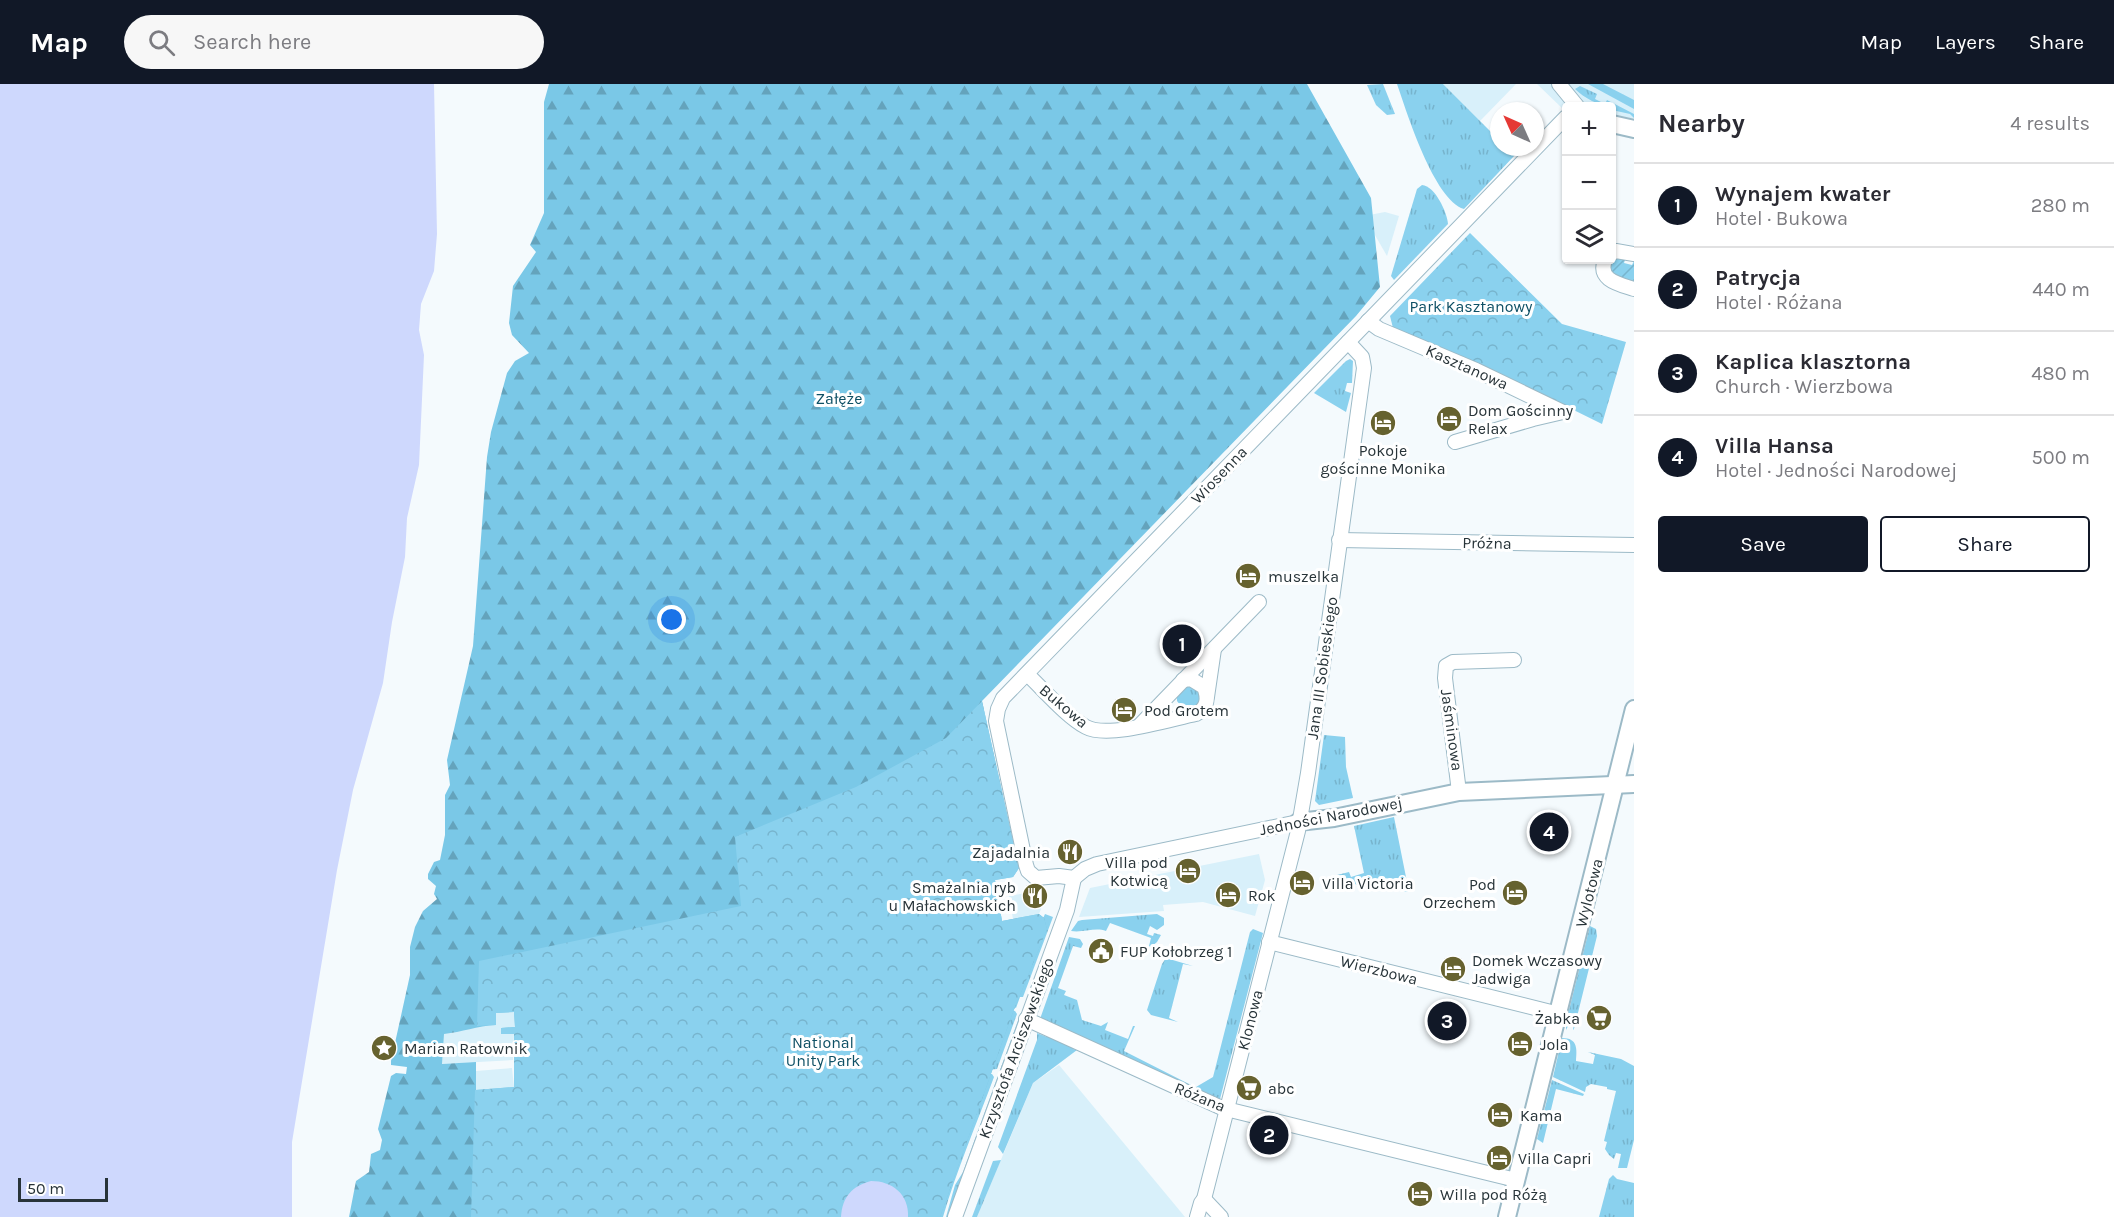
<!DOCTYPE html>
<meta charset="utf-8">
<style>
:root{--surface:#fff;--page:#f7f7f7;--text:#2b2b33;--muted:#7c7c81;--line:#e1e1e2;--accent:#111827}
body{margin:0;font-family:Karla,sans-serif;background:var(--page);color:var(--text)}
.controls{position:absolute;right:18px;top:18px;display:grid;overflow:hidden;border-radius:6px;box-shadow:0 2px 4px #0004}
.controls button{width:54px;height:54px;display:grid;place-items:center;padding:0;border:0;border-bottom:2px solid var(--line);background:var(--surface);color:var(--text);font:30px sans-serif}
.compass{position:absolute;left:1490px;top:18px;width:54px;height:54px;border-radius:50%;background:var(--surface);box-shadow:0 2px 4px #0004;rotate:315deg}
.scale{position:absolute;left:18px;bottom:15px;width:90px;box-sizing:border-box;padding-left:6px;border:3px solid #283439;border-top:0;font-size:16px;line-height:21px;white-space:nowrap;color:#283439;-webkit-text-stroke:4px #fff;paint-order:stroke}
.you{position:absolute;left:672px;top:536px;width:21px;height:21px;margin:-15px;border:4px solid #fff;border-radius:50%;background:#1a73e8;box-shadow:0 0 0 9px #1a73e833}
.badge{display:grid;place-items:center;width:39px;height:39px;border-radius:50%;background:var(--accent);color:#fff;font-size:20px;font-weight:700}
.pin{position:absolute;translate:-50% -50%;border:3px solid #fff;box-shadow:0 2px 6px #0006}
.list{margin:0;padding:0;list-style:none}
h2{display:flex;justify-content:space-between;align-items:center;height:78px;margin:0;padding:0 24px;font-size:26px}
h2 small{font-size:20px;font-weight:400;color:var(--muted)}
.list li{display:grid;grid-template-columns:39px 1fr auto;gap:18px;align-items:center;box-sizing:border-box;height:84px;padding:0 24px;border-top:2px solid var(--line)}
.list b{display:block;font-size:22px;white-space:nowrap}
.list p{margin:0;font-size:20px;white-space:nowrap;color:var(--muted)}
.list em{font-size:20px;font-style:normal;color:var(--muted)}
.actions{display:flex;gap:12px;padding:18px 24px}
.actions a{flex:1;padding:14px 0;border:2px solid var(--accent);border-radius:6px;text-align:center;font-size:21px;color:var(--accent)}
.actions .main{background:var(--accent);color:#fff}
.icon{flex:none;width:33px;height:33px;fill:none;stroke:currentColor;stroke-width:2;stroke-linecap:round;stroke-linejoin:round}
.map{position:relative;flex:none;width:1634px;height:1133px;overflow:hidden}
header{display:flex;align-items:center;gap:36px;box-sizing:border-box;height:84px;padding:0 30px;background:var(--accent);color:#fff}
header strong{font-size:28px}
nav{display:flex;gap:33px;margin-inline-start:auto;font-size:21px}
.search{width:420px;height:54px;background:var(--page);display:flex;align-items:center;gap:15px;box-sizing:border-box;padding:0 21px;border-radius:33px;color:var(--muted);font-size:22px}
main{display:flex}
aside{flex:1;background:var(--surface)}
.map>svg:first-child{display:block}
.built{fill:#d8f0fa}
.grass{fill:url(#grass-tufts)}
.forest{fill:url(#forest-firs);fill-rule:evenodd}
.park{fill:url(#park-crowns)}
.garden{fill:url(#garden-furrows)}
.water{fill:#ced8fd}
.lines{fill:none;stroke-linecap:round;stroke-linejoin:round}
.minor-casing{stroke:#9cbac7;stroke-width:16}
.tertiary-casing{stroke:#9cbac7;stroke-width:20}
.minor{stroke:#fff;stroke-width:14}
.tertiary{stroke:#fff;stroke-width:16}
.labels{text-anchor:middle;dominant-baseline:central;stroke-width:6;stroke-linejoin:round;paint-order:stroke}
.park-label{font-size:16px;fill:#0e5065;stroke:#fff}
.street-label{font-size:16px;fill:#283439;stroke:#fff}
.poi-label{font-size:16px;fill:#283439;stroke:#fff;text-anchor:start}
</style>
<header>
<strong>Map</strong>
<div class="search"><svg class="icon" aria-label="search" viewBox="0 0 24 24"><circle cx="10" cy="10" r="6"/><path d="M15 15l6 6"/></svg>Search here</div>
<nav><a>Map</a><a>Layers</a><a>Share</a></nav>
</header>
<main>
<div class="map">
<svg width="1634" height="1133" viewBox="0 0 1634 1133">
<defs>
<pattern id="grass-tufts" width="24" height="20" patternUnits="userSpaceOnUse" patternTransform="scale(1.5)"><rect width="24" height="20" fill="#8ad1ee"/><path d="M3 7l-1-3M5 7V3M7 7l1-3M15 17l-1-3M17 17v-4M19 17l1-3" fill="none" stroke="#77b4cd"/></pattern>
<pattern id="forest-firs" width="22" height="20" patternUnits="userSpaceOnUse" patternTransform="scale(1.5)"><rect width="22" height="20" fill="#7ac8e7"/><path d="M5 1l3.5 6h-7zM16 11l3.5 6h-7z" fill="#64a3bc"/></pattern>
<pattern id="park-crowns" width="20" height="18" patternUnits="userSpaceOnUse" patternTransform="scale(1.5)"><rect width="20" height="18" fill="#8ad1ee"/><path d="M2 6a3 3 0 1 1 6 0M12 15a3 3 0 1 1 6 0" fill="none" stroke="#77b4cd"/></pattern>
<pattern id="garden-furrows" width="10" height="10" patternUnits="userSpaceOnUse" patternTransform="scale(1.5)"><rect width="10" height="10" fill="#8ad1ee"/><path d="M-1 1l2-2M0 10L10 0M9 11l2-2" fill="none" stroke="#77b4cd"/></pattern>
</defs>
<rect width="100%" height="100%" fill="#f4fafd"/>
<g class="built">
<polygon points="1443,0 1516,0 1480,37"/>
<polygon points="1537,0 1634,0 1634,35 1612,30 1612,22 1581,22 1566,19 1562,24"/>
<polygon points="1385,128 1399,132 1387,172 1364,132"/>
<polygon points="1259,770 1265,796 1255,832 1203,818 1163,821 1164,827 1079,833 1090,804"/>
<polygon points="1037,807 1041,825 1039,830 1013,835 1009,812"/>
<polygon points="514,928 515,943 501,944 514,949 513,976 442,980 443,943 495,941 496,929"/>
<polygon points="1059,981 1185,1133 977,1133 1033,999"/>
<polygon points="512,984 514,1003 475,1006 476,987"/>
</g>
<g class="grass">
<polygon points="1383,0 1395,30 1387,31 1376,21 1367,1"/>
<path d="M 1397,0 L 1443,0 L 1499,56 L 1499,63 L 1506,63 L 1515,71 L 1464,125 C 1434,116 1407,29 1397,0 Z"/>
<polygon points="1588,0 1603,0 1634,16 1634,25"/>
<path d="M 1580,2 L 1597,10 L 1595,15 L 1605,20 L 1607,16 L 1634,30 L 1634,34 L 1630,30 L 1612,26 L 1612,22 C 1599,22 1584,14 1575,5 Z"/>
<path d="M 1422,101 C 1435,102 1447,128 1448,140 L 1394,196 L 1391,192 L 1417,105 Z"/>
<polygon points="1350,275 1353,277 1352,299 1347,299 1345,307 1351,309 1346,328 1314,309 1346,277"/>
<path d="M 1191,601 L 1202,608 L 1199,624 L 1184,626 L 1177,617 C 1176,607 1181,604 1191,601 Z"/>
<polygon points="1324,651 1345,653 1346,683 1353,714 1319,721 1315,717"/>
<polygon points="1394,733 1409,808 1366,803 1339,796 1337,791 1349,788 1351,793 1364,789 1354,742"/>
<polygon points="1045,830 1053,833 1023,913 1020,913 1016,924 1008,921 1027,870"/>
<path d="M 1157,830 L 1164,834 L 1164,841 L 1157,846 L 1150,842 L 1147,850 L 1153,852 L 1154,849 L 1161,851 L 1157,858 L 1151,863 L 1149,862 L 1151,854 L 1110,839 L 1106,847 C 1095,843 1083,849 1071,847 L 1078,837 L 1082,836 Z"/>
<polygon points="1590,842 1596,845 1597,852 1574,945 1573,946 1574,939 1570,938 1566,946 1566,938"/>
<polygon points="1253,845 1263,849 1220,1015 1217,1017 1188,1005 1190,1000 1196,1003 1213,993 1250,848"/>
<polygon points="1069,853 1080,855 1083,860 1081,864 1073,862 1058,904 1066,907 1064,911 1077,916 1082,936 1101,942 1108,938 1105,946 1128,955 1133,942 1135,942 1124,967 1189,1000 1187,1004 1040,935"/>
<polygon points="1166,874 1193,882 1183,880 1169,934 1178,938 1151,931 1147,926 1162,880"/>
<polygon points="1007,925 1015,927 1017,930 997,985 987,986"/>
<polygon points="1020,931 1022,932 948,1133 946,1133 955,1101 963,1088"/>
<polygon points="1037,949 1047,953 1049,949 1074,961 1073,965 1077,966 1033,999 1003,1070 998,1063 1037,956"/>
<path d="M 1562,954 C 1578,954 1577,965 1576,977 L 1593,980 L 1595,971 L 1588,968 L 1621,975 L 1634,982 L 1634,1056 L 1627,1084 L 1618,1084 L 1621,1070 L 1616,1069 L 1614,1075 L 1609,1071 L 1605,1065 L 1607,1058 L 1604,1057 L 1616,1007 L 1607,1005 L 1607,1003 L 1591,1000 L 1586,1003 L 1585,1008 L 1553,993 Z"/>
<path d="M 985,990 L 992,990 L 994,993 C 977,1039 957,1085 943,1133 L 930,1133 Z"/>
<polygon points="1552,996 1584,1010 1583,1012 1556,1005 1543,1059 1537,1055"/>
<polygon points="1001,1076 977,1133 972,1133 993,1077"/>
<polygon points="1613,1091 1617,1095 1634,1099 1634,1133 1599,1133 1609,1095"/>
</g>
<path class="forest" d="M 549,0 L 1307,0 L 1371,114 L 1380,203 L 1356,232 L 982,617 L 1019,784 L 1013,793 L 995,796 L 1002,837 L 1039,830 L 1044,834 L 1047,845 L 1013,928 L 940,1133 L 349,1133 L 356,1097 L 369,1088 L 371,1070 L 380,1066 L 382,1056 L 378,1045 L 391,992 L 396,989 L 406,990 L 407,983 L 391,981 L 391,977 L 410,891 L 410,863 L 415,843 L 423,827 L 437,815 L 434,810 L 436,802 L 428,795 L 428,790 L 434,778 L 440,776 L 445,751 L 445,711 L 450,701 L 447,676 L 473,562 L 487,373 L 491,348 L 507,289 L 515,277 L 529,269 L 512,251 L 509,239 L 513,202 L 536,168 L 530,161 L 544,129 L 544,18 ZM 514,928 L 515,943 L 501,944 L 501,950 L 514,950 L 514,1003 L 476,1006 L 476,978 L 442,980 L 444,950 C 462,948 477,942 496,941 L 496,929 Z"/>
<g class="park">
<polygon points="1470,149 1562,240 1626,258 1602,340 1511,295 1393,244 1390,232"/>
<polygon points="982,617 1019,784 1013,793 995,796 1002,837 1039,830 1044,834 1047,845 1013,928 940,1133 471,1133 475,1006 514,1003 514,950 501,950 501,944 515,943 514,928 496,929 496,941 477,942 479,877 741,822 735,753 856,703 946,654"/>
</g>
<polygon class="garden" points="1626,173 1624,179 1632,181 1634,177 1634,197 1617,195 1611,192 1608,180 1612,175"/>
<g class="water">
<polygon points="0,0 434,0 437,150 434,187 421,220 419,246 424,271 419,381 407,434 405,473 392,538 383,599 353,706 337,786 292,1058 292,1133 0,1133"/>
<path d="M 871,1097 C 892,1097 909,1110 908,1133 L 841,1133 C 842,1113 852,1102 871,1097 Z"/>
</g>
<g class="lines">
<g class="minor-casing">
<g id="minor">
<polyline points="1559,0 1577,22"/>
<polyline points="1612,169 1616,167 1634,170"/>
<path d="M 1605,176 C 1597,196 1619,200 1634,205"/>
<polyline points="1368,237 1379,245 1476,286 1563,328 1533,335 1455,358"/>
<polyline points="1339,456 1634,461"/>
<path d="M 1027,590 C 1044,606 1067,633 1086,643 C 1108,655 1171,635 1196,630 C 1207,624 1209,615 1204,603 L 1191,595 L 1183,596"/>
<polyline points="1207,613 1214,565"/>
<polyline points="1139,642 1259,518"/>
<polyline points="1459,708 1445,594 1446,582 1453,578 1514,576"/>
<polyline points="1298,738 1097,780 1085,785 1074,794 1059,792 1036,794 1028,787 1026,781 996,637 998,625 1003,614 1566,33"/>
<polyline points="1269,858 1559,930"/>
<polyline points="1026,935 1222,1024 1516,1096"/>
<polyline points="1204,1115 1221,1133"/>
<polyline points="955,1133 1067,826 1074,794"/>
<polyline points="1197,1133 1201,1119 1204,1115 1298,747 1308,689 1364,284 1362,273 1348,258"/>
</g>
</g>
<g class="tertiary-casing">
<g id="tertiary">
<polyline points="1612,40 1634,45"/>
<polyline points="1298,738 1334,734 1459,708 1634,700"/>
<polyline points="1507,1133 1634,625"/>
</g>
</g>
<use href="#minor" class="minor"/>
<use href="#tertiary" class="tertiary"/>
</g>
<defs>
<g id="hotel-disc" transform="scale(1.35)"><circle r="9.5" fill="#66622f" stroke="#fff"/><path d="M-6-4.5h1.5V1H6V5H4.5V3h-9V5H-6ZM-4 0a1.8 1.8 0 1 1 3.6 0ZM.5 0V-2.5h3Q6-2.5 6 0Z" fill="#fff"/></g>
<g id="restaurant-disc" transform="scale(1.35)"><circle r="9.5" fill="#66622f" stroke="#fff"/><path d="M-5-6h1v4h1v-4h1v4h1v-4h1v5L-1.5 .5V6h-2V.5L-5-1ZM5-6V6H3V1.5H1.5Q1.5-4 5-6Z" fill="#fff"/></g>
<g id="civic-disc" transform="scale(1.35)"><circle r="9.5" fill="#66622f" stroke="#fff"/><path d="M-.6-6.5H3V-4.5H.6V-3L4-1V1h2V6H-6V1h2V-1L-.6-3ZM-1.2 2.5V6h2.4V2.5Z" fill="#fff"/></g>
<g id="supermarket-disc" transform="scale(1.35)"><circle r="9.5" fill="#66622f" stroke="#fff"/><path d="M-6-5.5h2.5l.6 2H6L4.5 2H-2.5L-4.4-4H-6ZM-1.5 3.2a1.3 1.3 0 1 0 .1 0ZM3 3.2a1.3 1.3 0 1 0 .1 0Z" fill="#fff"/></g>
<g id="sight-disc" transform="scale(1.35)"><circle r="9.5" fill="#66622f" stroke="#fff"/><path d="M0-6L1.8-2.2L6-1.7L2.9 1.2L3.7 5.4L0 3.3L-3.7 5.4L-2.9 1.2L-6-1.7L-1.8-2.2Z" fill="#fff"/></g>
</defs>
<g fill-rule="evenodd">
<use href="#hotel-disc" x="1449" y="335"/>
<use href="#hotel-disc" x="1383" y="339"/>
<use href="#hotel-disc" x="1248" y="492"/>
<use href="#hotel-disc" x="1124" y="626"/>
<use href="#restaurant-disc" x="1070" y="768"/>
<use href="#hotel-disc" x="1188" y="787"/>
<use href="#hotel-disc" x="1302" y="799"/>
<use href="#hotel-disc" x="1515" y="809"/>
<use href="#hotel-disc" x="1228" y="811"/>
<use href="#restaurant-disc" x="1035" y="812"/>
<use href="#civic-disc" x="1101" y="867"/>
<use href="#hotel-disc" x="1453" y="885"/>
<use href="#supermarket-disc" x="1599" y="934"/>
<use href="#hotel-disc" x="1520" y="960"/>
<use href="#sight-disc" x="384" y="964"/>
<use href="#supermarket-disc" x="1249" y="1004"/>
<use href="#hotel-disc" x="1500" y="1031"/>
<use href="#hotel-disc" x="1499" y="1074"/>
<use href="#hotel-disc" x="1420" y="1110"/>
</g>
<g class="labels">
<g class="park-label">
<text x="1471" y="222">Park Kasztanowy</text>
<text x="839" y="314">Załęże</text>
<text x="823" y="958">National<tspan x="823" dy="18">Unity Park</tspan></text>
</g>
<g class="street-label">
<text transform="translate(1467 283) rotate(24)">Kasztanowa</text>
<text transform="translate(1219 391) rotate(-46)">Wiosenna</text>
<text transform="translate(1487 459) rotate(1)">Próżna</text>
<text transform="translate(1322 584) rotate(-82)">Jana III Sobieskiego</text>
<text transform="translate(1064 622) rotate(40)">Bukowa</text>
<text transform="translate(1452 646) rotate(82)">Jaśminowa</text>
<text transform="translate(1331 732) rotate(-11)">Jedności Narodowej</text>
<text transform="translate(1589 809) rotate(-76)">Wylotowa</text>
<text transform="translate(1379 886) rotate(14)">Wierzbowa</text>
<text transform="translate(1250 936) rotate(-76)">Klonowa</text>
<text transform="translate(1016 964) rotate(-70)">Krzysztofa Arciszewskiego</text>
<text transform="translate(1200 1013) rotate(22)">Różana</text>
</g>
<g class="poi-label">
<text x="1468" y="326">Dom Gościnny<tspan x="1468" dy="18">Relax</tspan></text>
<text x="1383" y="366" text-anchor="middle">Pokoje<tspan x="1383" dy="18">gościnne Monika</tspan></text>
<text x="1268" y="492">muszelka</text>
<text x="1144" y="626">Pod Grotem</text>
<text x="1050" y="768" text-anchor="end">Zajadalnia</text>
<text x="1168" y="778" text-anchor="end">Villa pod<tspan x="1168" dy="18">Kotwicą</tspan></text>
<text x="1322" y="799">Villa Victoria</text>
<text x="1496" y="800" text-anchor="end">Pod<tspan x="1496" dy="18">Orzechem</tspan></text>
<text x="1016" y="803" text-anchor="end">Smażalnia ryb<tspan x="1016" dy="18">u Małachowskich</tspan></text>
<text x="1248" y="811">Rok</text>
<text x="1120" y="867">FUP Kołobrzeg 1</text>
<text x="1472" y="876">Domek Wczasowy<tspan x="1472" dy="18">Jadwiga</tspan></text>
<text x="1580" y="934" text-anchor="end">Żabka</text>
<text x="1540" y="960">Jola</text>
<text x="404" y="964">Marian Ratownik</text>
<text x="1268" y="1004">abc</text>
<text x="1520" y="1031">Kama</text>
<text x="1518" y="1074">Villa Capri</text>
<text x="1440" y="1110">Willa pod Różą</text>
</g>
</g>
</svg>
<div class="controls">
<button>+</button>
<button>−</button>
<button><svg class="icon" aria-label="layers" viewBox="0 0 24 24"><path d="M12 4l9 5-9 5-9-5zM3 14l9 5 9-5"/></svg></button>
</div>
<svg class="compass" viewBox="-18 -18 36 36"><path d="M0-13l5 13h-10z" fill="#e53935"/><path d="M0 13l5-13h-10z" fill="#7c7c81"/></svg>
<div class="scale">50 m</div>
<div class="you"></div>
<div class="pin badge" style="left:1182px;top:560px">1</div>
<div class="pin badge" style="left:1269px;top:1051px">2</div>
<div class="pin badge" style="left:1447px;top:937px">3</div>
<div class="pin badge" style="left:1549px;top:748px">4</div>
</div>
<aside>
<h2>Nearby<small>4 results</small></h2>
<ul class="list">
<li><span class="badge">1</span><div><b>Wynajem kwater</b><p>Hotel · Bukowa</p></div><em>280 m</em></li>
<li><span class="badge">2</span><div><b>Patrycja</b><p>Hotel · Różana</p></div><em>440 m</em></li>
<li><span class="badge">3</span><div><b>Kaplica klasztorna</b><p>Church · Wierzbowa</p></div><em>480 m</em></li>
<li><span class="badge">4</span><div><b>Villa Hansa</b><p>Hotel · Jedności Narodowej</p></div><em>500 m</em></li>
</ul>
<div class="actions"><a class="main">Save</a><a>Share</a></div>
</aside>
</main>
